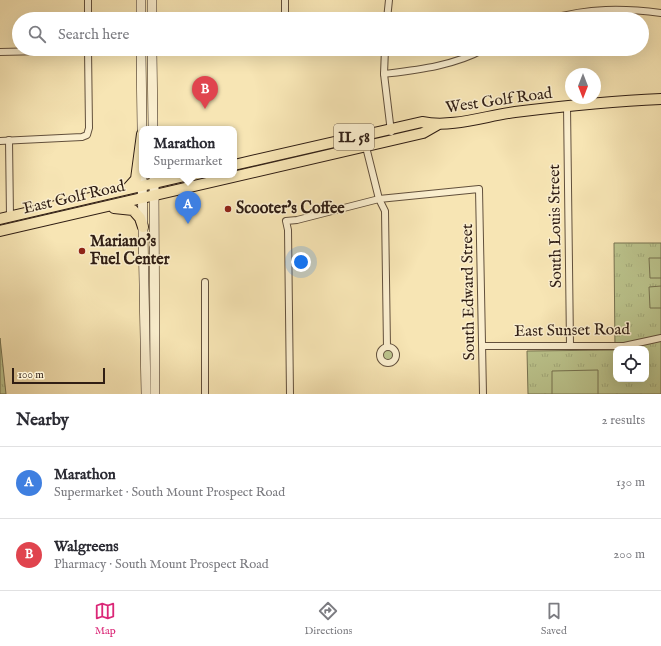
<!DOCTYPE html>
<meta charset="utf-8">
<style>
:root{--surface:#fff;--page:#f7f7f7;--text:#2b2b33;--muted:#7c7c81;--line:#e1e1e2;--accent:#db2777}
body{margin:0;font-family:"IM FELL English",serif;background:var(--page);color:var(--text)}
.controls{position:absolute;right:12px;bottom:12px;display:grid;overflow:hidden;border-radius:8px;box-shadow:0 4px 16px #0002}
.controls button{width:36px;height:36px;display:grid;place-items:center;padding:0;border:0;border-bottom:1px solid var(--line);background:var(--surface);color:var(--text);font:20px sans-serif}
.compass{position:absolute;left:565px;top:68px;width:36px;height:36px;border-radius:50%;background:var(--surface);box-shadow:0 4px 16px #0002;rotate:180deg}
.scale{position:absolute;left:12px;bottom:10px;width:93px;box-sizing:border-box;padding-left:4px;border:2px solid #301e14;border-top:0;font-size:11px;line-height:14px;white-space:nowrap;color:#301e14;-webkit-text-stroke:3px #faeece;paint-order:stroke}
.you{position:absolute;left:301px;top:262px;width:14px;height:14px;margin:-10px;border:3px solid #fff;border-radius:50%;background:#1a73e8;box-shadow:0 0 0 6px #1a73e833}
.badge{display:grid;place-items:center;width:26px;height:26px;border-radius:50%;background:var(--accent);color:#fff;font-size:13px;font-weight:700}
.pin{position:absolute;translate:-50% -33px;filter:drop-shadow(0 1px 2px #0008)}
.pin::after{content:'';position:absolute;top:21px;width:14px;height:12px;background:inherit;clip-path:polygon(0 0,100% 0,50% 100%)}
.popup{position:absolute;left:139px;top:126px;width:98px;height:52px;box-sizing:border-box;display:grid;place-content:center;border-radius:8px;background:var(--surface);filter:drop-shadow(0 1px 3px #0005);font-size:13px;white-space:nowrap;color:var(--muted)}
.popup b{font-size:15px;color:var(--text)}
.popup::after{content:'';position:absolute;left:50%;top:100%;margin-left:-8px;border:8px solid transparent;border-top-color:var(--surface)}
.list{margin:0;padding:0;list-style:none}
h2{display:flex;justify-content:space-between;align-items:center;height:52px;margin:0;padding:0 16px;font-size:17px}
h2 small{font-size:13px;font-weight:400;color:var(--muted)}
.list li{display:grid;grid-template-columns:26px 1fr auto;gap:12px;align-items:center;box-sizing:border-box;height:72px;padding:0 16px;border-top:1px solid var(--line)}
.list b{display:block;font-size:15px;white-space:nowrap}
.list p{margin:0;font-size:13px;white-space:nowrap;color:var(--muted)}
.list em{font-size:13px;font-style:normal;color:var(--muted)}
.icon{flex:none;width:22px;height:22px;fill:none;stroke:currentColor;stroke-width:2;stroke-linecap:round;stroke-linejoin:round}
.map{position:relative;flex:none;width:661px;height:394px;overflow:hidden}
.search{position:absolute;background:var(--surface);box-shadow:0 4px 16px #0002;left:12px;right:12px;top:12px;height:44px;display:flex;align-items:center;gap:10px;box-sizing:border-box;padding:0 14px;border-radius:22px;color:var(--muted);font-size:15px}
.sheet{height:196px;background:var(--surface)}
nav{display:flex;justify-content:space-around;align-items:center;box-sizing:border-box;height:56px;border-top:1px solid var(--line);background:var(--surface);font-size:11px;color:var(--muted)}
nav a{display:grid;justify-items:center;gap:2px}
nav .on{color:var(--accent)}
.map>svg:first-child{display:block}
.grass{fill:url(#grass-tufts);stroke:#767251;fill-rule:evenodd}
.garden{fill:#bcc58e;stroke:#767251}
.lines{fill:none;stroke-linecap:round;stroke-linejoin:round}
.minor-casing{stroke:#62503c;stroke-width:8}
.secondary-casing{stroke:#301e14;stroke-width:10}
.primary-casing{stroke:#301e14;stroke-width:12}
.minor{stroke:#faeece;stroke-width:6}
.secondary{stroke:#faeece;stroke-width:9}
.primary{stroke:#f7e5b4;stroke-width:10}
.poi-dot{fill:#8f2418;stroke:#faeece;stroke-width:1.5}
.labels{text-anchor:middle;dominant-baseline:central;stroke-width:3;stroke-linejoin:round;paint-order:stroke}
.shield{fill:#faeece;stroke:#6d5c4c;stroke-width:1}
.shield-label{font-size:15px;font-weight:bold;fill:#301e14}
.street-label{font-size:16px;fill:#301e14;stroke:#faeece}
.poi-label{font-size:16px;font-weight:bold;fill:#301e14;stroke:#faeece;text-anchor:start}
</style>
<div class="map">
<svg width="661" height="394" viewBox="0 0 661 394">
<defs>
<pattern id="grass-tufts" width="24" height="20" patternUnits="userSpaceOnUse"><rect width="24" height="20" fill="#bcc58e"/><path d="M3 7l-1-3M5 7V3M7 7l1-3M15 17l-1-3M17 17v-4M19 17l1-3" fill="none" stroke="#a2a97a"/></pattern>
</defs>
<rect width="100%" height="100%" fill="#f7e5b4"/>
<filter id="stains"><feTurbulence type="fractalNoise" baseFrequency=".005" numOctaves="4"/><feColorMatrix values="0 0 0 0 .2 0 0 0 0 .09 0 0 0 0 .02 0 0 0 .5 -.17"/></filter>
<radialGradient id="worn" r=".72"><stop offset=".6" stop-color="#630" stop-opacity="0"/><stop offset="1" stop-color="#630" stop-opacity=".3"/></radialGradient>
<g class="grass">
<path d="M 614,243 L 661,243 L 661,394 L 528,394 L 527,351 L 615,350 ZM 616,349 L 646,349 L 646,379 L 616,379 Z"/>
<polygon points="0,338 6,394 0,394"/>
<circle cx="388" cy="355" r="5"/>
</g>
<g class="garden">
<polygon points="649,258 661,258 661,278 650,278"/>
<polygon points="661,286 661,308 650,308 649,287"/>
<polygon points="598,370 598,394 552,394 552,371"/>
</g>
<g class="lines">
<g class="minor-casing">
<g id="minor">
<polyline points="88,0 88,19"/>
<polyline points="285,0 285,19"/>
<polyline points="387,19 389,0"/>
<path d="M 551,19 C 588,8 623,8 661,13"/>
<polyline points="385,49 384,74 391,132"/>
<polyline points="0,52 88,50"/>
<path d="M 384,74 C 416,70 454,66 484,49"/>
<polyline points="567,106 570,345"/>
<polyline points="9,140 10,217"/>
<polyline points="0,141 82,137 87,135 89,128 88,49"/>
<polyline points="365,143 379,199 385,211 387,347"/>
<polyline points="205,282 205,394"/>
<polyline points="483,346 624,346 661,338"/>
<circle cx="388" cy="355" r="8"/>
<polyline points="290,394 288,230 286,221 297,220 379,199 479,189 483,394"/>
</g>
</g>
<g class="secondary-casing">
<g id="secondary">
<polyline points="141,0 141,19"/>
<polyline points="152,0 152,19"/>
<polyline points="141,49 142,129"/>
<polyline points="152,49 153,129"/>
<polyline points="142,175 146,394"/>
<polyline points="154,175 155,394"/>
</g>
</g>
<g class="primary-casing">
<g id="primary">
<path d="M 234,165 L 422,122 C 452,128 485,116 515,112 C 564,106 612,101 661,99"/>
<polyline points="127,189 136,179 142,134"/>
<polyline points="114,208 133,210 140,218 143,227"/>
<polyline points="0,219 189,175"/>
<polyline points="0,231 423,133 437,125"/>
</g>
</g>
<use href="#minor" class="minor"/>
<use href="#secondary" class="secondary"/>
<use href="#primary" class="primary"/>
</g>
<g class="poi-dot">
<circle cx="228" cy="209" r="4"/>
<circle cx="82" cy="251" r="4"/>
</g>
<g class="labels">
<rect class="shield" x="334" y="124" width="40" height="26" rx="3"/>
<g class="shield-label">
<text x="354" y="137">IL 58</text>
</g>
<g class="street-label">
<text transform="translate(499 101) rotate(-8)">West Golf Road</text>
<text transform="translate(74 198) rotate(-13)">East Golf Road</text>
<text transform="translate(556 226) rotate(-91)">South Louis Street</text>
<text transform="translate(469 292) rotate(-91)">South Edward Street</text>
<text transform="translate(572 331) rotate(-1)">East Sunset Road</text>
</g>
<g class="poi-label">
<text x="236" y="209">Scooter's Coffee</text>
<text x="90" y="242">Mariano's<tspan x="90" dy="18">Fuel Center</tspan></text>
</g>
</g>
<rect width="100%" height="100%" filter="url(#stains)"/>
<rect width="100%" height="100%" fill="url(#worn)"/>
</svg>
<div class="controls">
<button><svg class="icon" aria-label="locate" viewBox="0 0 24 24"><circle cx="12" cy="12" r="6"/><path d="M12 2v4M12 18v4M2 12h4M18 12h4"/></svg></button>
</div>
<svg class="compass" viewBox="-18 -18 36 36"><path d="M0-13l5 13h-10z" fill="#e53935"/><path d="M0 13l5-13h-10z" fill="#7c7c81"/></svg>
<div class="scale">100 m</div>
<div class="you"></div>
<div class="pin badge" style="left:188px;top:224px;background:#3f7fe0">A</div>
<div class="popup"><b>Marathon</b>Supermarket</div>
<div class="pin badge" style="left:205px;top:109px;background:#e0444e">B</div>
<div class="search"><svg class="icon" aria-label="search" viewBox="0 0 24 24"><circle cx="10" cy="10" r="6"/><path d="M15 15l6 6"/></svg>Search here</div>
</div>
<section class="sheet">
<h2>Nearby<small>2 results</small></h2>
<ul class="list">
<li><span class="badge" style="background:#3f7fe0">A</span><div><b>Marathon</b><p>Supermarket · South Mount Prospect Road</p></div><em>130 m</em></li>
<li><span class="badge" style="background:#e0444e">B</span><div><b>Walgreens</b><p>Pharmacy · South Mount Prospect Road</p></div><em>200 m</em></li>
</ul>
</section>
<nav>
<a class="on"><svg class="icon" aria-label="map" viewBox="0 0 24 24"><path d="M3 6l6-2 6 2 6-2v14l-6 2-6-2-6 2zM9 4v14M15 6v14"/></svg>Map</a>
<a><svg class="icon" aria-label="directions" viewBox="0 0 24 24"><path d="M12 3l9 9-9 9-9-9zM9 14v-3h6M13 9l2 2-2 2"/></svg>Directions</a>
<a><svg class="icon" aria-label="saved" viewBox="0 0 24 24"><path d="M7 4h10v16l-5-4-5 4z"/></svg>Saved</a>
</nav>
